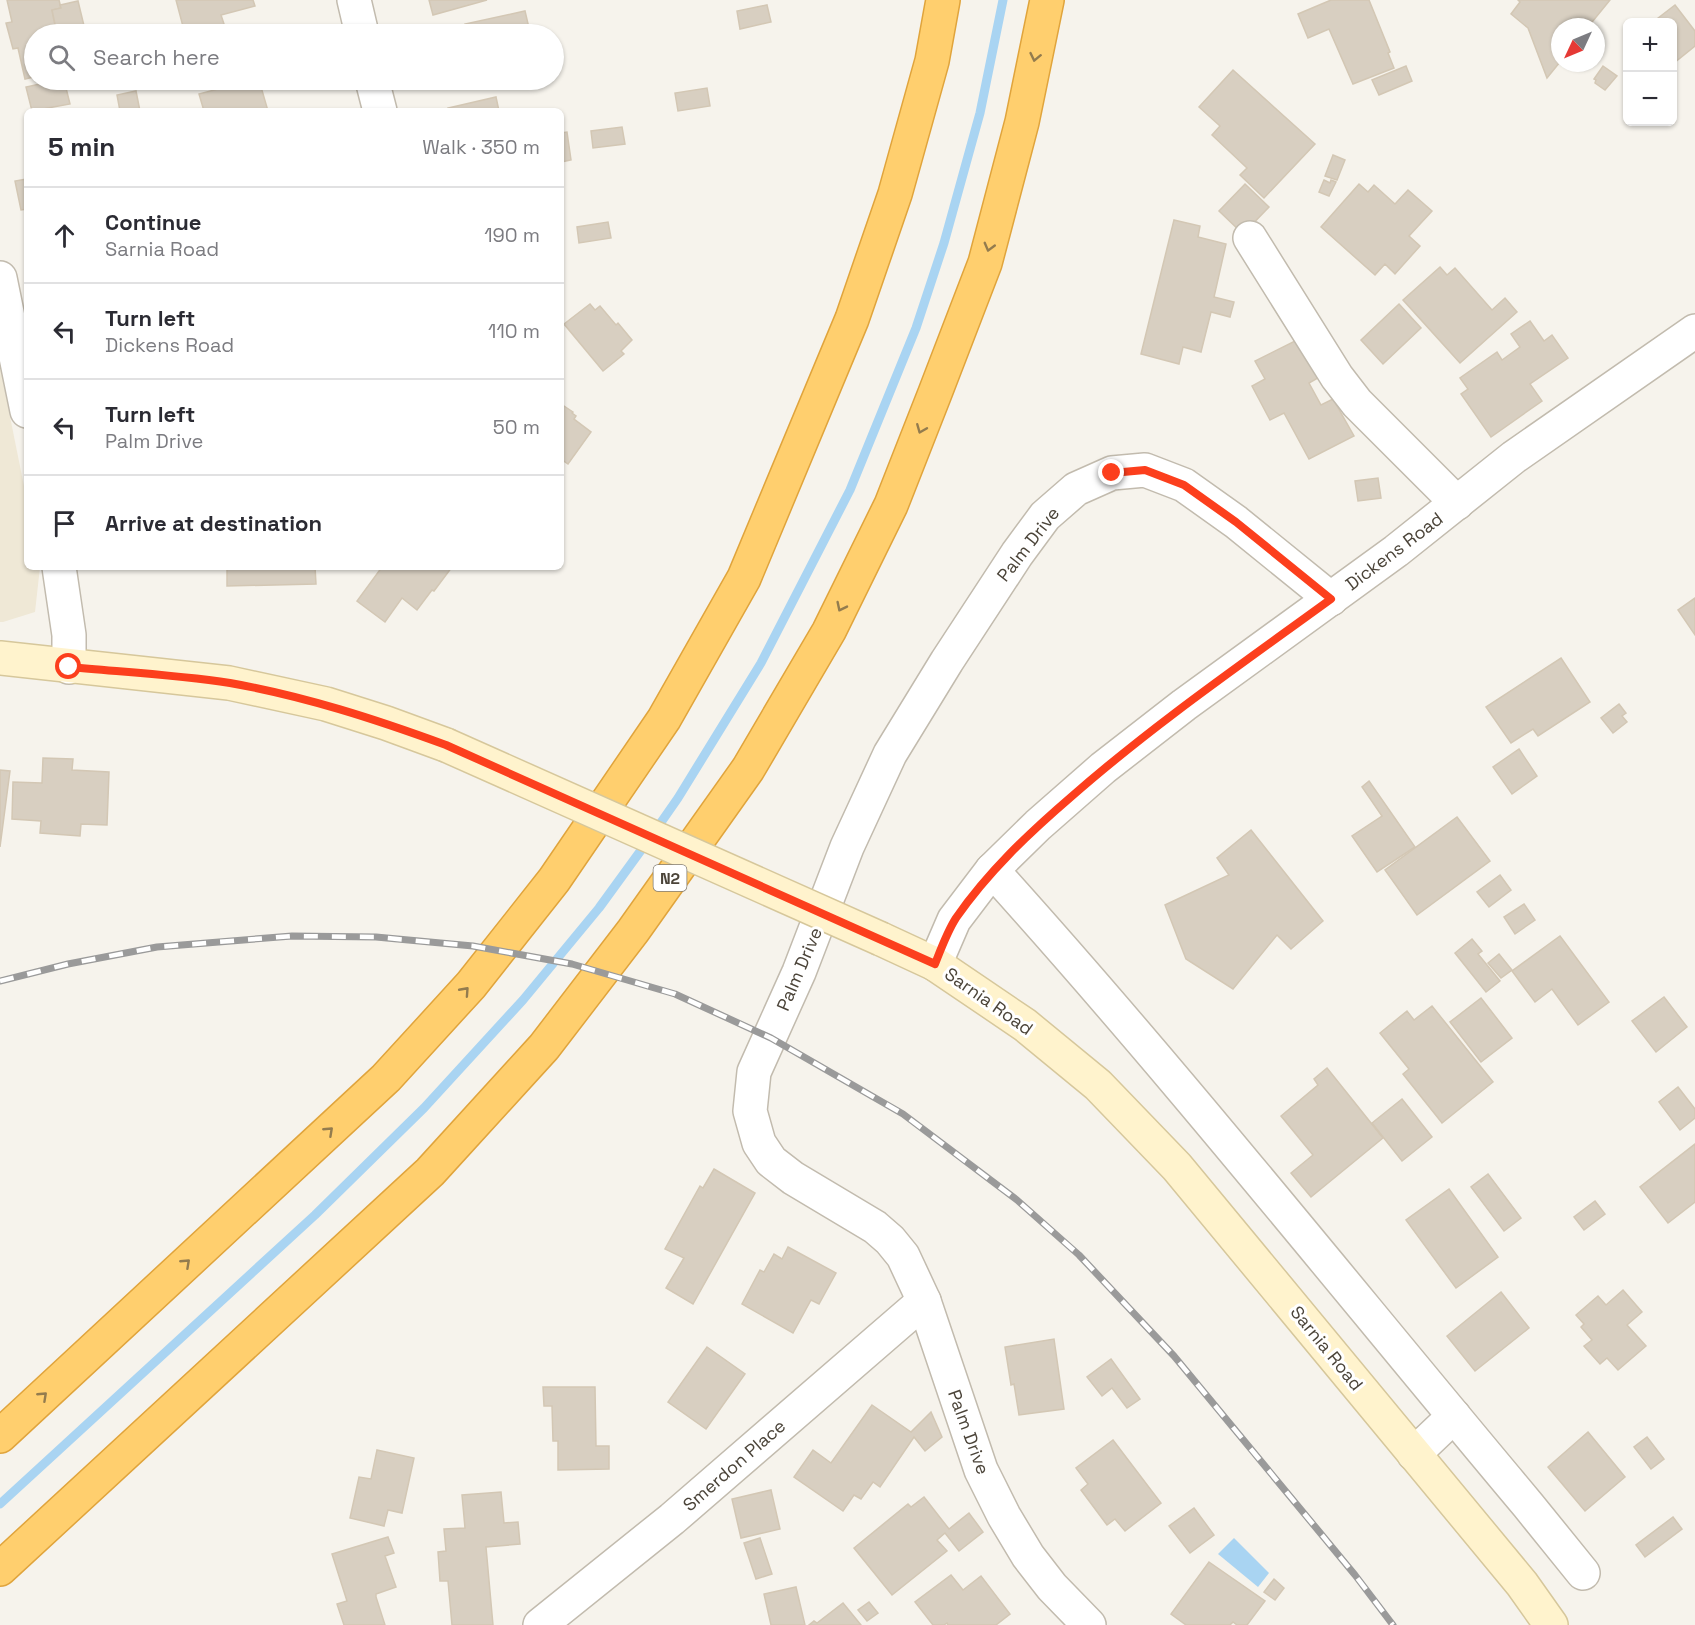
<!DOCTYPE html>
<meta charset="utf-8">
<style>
:root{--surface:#fff;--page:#f2f2f3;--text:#2b2b33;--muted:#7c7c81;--line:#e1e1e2}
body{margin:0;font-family:"Space Grotesk",sans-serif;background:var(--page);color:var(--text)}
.controls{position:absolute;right:18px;top:18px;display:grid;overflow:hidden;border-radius:9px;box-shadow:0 2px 4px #0004}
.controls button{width:54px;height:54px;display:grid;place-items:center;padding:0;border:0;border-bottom:2px solid var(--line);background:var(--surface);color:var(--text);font:30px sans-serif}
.compass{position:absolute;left:1551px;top:18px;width:54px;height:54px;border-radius:50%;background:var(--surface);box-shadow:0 2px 4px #0004;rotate:226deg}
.stop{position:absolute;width:18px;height:18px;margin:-14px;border:4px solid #fc3f1d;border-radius:50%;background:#fff}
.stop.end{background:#fc3f1d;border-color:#fff;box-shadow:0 2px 6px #0008}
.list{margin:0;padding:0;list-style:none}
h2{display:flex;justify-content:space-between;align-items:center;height:78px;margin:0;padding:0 24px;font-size:26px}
h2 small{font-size:20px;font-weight:400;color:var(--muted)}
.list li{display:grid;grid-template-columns:39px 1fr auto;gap:18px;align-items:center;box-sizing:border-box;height:96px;padding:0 24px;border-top:2px solid var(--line)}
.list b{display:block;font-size:22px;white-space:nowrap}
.list p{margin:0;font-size:20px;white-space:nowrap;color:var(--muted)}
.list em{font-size:20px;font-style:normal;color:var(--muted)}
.icon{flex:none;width:33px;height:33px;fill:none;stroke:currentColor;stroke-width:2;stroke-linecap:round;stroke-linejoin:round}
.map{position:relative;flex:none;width:1695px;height:1625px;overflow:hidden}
.search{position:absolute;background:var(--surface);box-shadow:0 2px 4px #0004;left:24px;top:24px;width:540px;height:66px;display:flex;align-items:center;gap:15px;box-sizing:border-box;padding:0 21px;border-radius:33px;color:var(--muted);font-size:22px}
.panel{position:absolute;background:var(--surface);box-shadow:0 2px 4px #0004;left:24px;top:108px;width:540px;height:462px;border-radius:9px}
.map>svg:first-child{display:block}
.education{fill:#efe8d6}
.water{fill:#a9d4f2}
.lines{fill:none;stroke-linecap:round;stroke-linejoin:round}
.stream{stroke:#a9d4f2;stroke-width:9}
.building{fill:#d8cfc1;stroke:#d3c7b4;stroke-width:1.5}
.minor-casing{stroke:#c2bbae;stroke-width:36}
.secondary-casing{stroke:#d6c79b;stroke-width:36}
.motorway-casing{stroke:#e0a43c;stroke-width:36}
.minor{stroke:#fff;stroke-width:33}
.secondary{stroke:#fff3cd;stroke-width:33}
.motorway{stroke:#ffcf6e;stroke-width:33}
.rail-casing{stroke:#9a9a9a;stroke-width:7}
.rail{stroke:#fff;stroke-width:4.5;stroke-dasharray:14;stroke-linecap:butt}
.secondary-bridge-casing{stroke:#d6c79b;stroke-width:36;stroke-linecap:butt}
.secondary-bridge{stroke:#fff3cd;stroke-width:33}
.oneway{stroke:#937c4e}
.route{stroke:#fc3f1d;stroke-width:8}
.labels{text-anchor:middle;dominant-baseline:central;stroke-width:6;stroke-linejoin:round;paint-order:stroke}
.shield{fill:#fff;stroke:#817c74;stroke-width:1.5}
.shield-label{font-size:16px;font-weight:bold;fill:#4b4439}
.street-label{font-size:18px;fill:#4b4439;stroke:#fff}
</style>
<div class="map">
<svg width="1695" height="1625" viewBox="0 0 1695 1625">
<rect width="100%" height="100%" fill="#f6f3ec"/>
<polygon class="education" points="0,367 27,501 27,567 40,567 35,612 3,622 0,622"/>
<polygon class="water" points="1234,1538 1269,1573 1258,1587 1218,1554"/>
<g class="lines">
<g class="stream">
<polyline points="655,831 678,798 761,663 850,490 916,328 944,243 980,113 1003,0"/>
<polyline points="0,1504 315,1215 424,1108 523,1000 599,908 647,842"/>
</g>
</g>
<g class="building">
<polygon points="7,0 59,0 61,8 52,10 57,34 34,34 34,77 25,79 18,48 13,49 6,23 12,22"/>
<polygon points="176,0 253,0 255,6 221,15 226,30 219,32 219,34 185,34"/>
<polygon points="429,0 487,0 433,15"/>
<polygon points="1331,0 1369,0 1390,52 1388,53 1394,68 1353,84 1329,29 1308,38 1298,14"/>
<polygon points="1518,0 1610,0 1588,27 1560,27 1560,62 1547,78 1528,28 1511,14 1520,2"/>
<polygon points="78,1 86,34 57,34 52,10 61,8 60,5"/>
<polygon points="767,5 771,22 740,29 737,11"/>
<polygon points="1675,5 1695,31 1695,46 1674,63 1672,22 1653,22"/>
<polygon points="525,11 529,28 498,34 468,34 465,24"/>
<polygon points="1406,66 1412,81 1379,95 1372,80"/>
<polygon points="1603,66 1617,76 1605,90 1595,83 1596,80 1594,79"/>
<polygon points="1233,70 1315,144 1264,198 1240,175 1247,168 1212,135 1220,126 1199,107"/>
<polygon points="58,80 64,80 70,104 32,111 26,87"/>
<polygon points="190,80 214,80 215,83 192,88"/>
<polygon points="252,80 259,80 268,111 204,111 199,94"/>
<polygon points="707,88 710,106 678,111 675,93"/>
<polygon points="136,91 140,111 120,111 117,95"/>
<polygon points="496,97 499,111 449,111 448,108"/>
<polygon points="622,127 625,144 593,148 591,131"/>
<polygon points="567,132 571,160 561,162 561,133"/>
<polygon points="1333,155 1345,160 1337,180 1325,176"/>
<polygon points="27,179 27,209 21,210 15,181"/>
<polygon points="1324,180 1330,183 1331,180 1336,182 1329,196 1319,192"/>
<polygon points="1245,184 1269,207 1243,234 1219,211"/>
<polygon points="1359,184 1368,192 1374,185 1395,204 1408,190 1432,211 1409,236 1420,246 1395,274 1385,264 1375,275 1321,227"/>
<polygon points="1174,220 1200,226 1198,237 1226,244 1214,297 1234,302 1230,317 1211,312 1201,352 1183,347 1179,364 1141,354"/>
<polygon points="608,222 611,238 579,243 577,227"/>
<polygon points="1440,267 1447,275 1455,268 1492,310 1505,298 1517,312 1460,363 1403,300"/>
<polygon points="590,304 595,310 600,306 616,325 618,323 632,340 621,351 624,354 603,371 564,324"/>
<polygon points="1399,304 1421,328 1383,364 1361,340"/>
<polygon points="1530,321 1544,341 1552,335 1568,358 1530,384 1542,401 1491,437 1461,394 1468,389 1460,378 1497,352 1502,360 1520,347 1511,334"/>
<polygon points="1303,337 1323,375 1309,383 1321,405 1333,399 1354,436 1309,459 1284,413 1270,420 1252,386 1265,379 1255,361"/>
<polygon points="561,404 573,412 572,413 576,416 574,419 591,432 568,464 561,459"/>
<polygon points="1378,478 1381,498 1358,501 1355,481"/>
<polygon points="227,567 315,567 316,584 227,586"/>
<polygon points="382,567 452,567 434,591 432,590 417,610 402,598 385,622 357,601"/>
<polygon points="1695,598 1695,635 1678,610"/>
<polygon points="1561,658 1590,702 1538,736 1533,729 1511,743 1486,707"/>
<polygon points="1619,704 1626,713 1622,716 1627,722 1613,733 1601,718"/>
<polygon points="1519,749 1537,776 1512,794 1493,767"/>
<polygon points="43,758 73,759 72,770 109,772 107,825 81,824 80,836 40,833 41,821 12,819 13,782 42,783"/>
<polygon points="0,770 10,771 0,847"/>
<polygon points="1369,781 1415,847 1377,872 1352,836 1382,816 1362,787"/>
<polygon points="1457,817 1490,861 1417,915 1385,870"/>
<polygon points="1251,830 1323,921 1291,949 1277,935 1233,989 1186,959 1165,905 1229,875 1217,858"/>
<polygon points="1500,875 1511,890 1489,907 1477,892"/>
<polygon points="1524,904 1535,920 1515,934 1504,917"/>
<polygon points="1560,936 1609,1002 1578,1025 1552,989 1535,1002 1512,971"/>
<polygon points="1472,939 1482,951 1478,954 1500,981 1486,992 1455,953"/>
<polygon points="1499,954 1512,970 1501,978 1488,963"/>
<polygon points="1664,997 1687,1027 1656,1052 1632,1021"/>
<polygon points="1481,998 1512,1038 1481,1062 1450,1022"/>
<polygon points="1432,1006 1493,1082 1442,1123 1403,1074 1409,1069 1380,1033 1407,1011 1414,1020"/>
<polygon points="1327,1068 1383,1138 1311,1197 1291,1173 1313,1155 1281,1116 1318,1085 1314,1079"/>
<polygon points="1678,1087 1695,1109 1695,1118 1680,1130 1659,1102"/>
<polygon points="1402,1099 1432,1137 1402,1161 1372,1123"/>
<polygon points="1695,1144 1695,1202 1668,1223 1640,1187"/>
<polygon points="714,1169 755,1193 693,1304 666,1288 684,1258 665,1249 700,1186 703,1188"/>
<polygon points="1488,1174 1521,1218 1504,1231 1471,1187"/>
<polygon points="1449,1189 1498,1257 1456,1288 1406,1220"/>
<polygon points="1595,1201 1605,1214 1584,1230 1574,1217"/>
<polygon points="788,1247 836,1273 819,1304 811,1300 793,1333 742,1304 760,1270 764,1272 774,1254 782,1259"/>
<polygon points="1623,1290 1642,1312 1627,1325 1646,1346 1618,1370 1607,1358 1600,1364 1584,1346 1592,1340 1581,1327 1584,1324 1576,1315 1598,1296 1606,1305"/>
<polygon points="1501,1292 1529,1328 1475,1371 1447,1336"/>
<polygon points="1054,1339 1064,1409 1019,1415 1014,1384 1011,1385 1005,1347"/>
<polygon points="707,1347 745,1374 706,1429 668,1402"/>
<polygon points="1111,1359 1140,1399 1127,1408 1112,1388 1102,1396 1087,1377"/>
<polygon points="543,1387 595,1387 596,1446 609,1446 609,1469 558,1470 558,1441 553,1441 552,1406 544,1406"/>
<polygon points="872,1405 911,1432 931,1412 942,1437 925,1451 914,1437 880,1487 873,1482 861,1499 854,1495 843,1511 794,1477 813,1450 831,1463"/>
<polygon points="1588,1432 1625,1477 1585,1511 1548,1467"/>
<polygon points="1647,1437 1664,1459 1651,1469 1634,1447"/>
<polygon points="1113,1440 1161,1503 1125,1531 1115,1519 1107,1525 1081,1490 1088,1484 1076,1468"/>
<polygon points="377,1450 414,1458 402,1513 388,1510 384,1526 350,1518 359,1477 371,1479"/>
<polygon points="771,1490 780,1529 741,1538 732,1499"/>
<polygon points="501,1492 504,1523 518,1522 520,1544 486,1547 493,1625 452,1625 448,1581 440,1581 438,1552 446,1551 444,1529 465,1528 462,1495"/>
<polygon points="924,1497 949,1529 969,1513 983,1532 959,1551 945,1533 937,1540 947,1551 892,1595 854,1548 908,1504 911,1507"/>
<polygon points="1194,1508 1214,1535 1190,1553 1169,1526"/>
<polygon points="1673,1517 1682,1529 1645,1557 1636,1545"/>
<polygon points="388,1537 394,1553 385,1556 396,1587 376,1594 376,1597 385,1625 344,1625 337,1604 347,1601 332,1554"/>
<polygon points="760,1538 772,1574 756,1579 744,1543"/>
<polygon points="1209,1562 1265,1601 1247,1625 1237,1625 1233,1622 1230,1625 1186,1625 1171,1614"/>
<polygon points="951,1575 963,1590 981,1576 1010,1614 996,1625 948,1625 947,1623 944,1625 933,1625 915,1602"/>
<polygon points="1274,1579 1284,1588 1275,1600 1264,1592"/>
<polygon points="796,1587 805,1625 771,1625 764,1594"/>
<polygon points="869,1602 878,1613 867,1621 858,1610"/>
<polygon points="843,1603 861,1625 809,1625 814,1621 817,1623"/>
</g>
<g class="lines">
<g class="minor-casing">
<g id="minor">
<polyline points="354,0 362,34"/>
<polyline points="372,80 380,111"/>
<polyline points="1250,238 1337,377 1357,403 1457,503"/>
<polyline points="0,278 27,411"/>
<polyline points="59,567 69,635 69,667"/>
<path d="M 992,870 C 1178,1076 1350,1293 1528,1505 L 1583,1573"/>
<polyline points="935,964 954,920 992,870 1038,825 1103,768 1184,705 1396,551 1514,457 1695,331"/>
<polyline points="1414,1454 1454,1416"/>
<polyline points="540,1625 672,1519 924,1301"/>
<polyline points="1089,1625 1052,1587 1028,1556 1004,1516 981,1470 924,1301 903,1256 890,1240 875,1227 793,1178 771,1161 759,1143 750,1111 754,1072 799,972 847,847 890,754 947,661 1017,554 1045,516 1076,489 1112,473 1145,470 1184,485 1236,522 1331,599"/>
</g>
</g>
<g class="secondary-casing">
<g id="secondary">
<polyline points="0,658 229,683 326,704 386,723 446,745"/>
<polyline points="881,939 935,964 1025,1025 1098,1085 1177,1167 1522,1584 1551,1625"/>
</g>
</g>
<g class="motorway-casing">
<g id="motorway">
<polyline points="0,1436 386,1078 471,985 554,880 664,719 744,578 852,319 895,194 932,61 943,0"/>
<polyline points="0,1569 430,1172 544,1047 633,931 748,769 829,631 891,505 935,393 985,263 1022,122 1047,0"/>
</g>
</g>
<use href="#minor" class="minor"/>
<use href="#secondary" class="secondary"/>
<use href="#motorway" class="motorway"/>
<g class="rail-casing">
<polyline id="rail" points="0,981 68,964 157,947 292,936 376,937 473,946 572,964 675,994 771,1038 903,1114 1017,1200 1079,1255 1174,1356 1355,1575 1393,1625"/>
</g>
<use href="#rail" class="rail"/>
<g class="secondary-bridge-casing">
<polyline id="secondary-bridge" points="446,745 881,939"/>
</g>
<use href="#secondary-bridge" class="secondary-bridge"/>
</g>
<defs><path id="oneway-chevron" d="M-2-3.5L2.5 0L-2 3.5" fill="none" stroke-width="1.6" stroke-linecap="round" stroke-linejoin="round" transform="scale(1.5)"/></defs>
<g class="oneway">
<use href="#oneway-chevron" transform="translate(1035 57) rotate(102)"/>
<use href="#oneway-chevron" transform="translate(989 247) rotate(105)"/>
<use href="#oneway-chevron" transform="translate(921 429) rotate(112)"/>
<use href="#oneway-chevron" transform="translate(841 607) rotate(116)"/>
<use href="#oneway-chevron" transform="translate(465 991) rotate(-48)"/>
<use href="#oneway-chevron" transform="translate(329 1131) rotate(-43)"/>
<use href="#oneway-chevron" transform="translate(186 1263) rotate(-43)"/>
<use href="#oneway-chevron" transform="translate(43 1396) rotate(-43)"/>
</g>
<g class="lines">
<path class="route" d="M 69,667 C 122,672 177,675 230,683 C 304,696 375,719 446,745 L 935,964 C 941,949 947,932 956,918 C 988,872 1028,834 1071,797 C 1153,725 1243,663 1331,599 L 1236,522 L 1184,485 L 1145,470 L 1112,473"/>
</g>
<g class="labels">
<rect class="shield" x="653.5" y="865" width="33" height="26" rx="4.5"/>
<g class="shield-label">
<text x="670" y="878">N2</text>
</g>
<g class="street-label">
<text transform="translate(1028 544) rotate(-52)">Palm Drive</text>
<text transform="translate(1394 551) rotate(-37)">Dickens Road</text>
<text transform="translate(799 969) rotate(-67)">Palm Drive</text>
<text transform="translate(989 1001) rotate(35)">Sarnia Road</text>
<text transform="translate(1327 1348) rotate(51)">Sarnia Road</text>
<text transform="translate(969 1432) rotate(70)">Palm Drive</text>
<text transform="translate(734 1465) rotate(-41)">Smerdon Place</text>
</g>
</g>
</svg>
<div class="controls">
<button>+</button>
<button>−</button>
</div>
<svg class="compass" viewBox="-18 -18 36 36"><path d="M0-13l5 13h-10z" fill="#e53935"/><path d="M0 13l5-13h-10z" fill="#7c7c81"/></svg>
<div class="stop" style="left:69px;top:667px"></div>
<div class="stop end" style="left:1112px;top:473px"></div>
<div class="search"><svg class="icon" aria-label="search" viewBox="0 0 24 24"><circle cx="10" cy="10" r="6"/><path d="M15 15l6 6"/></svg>Search here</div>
<section class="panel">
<h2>5 min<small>Walk · 350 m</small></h2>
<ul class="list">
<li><svg class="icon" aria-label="ahead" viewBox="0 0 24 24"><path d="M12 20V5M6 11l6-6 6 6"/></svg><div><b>Continue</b><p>Sarnia Road</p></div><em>190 m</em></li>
<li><svg class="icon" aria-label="left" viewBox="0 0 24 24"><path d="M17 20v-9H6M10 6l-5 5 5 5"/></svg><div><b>Turn left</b><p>Dickens Road</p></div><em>110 m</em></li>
<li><svg class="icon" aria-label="left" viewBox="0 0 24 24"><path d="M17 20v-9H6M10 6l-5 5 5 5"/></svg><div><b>Turn left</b><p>Palm Drive</p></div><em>50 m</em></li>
<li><svg class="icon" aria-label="arrive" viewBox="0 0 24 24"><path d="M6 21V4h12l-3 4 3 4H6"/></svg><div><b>Arrive at destination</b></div></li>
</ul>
</section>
</div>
